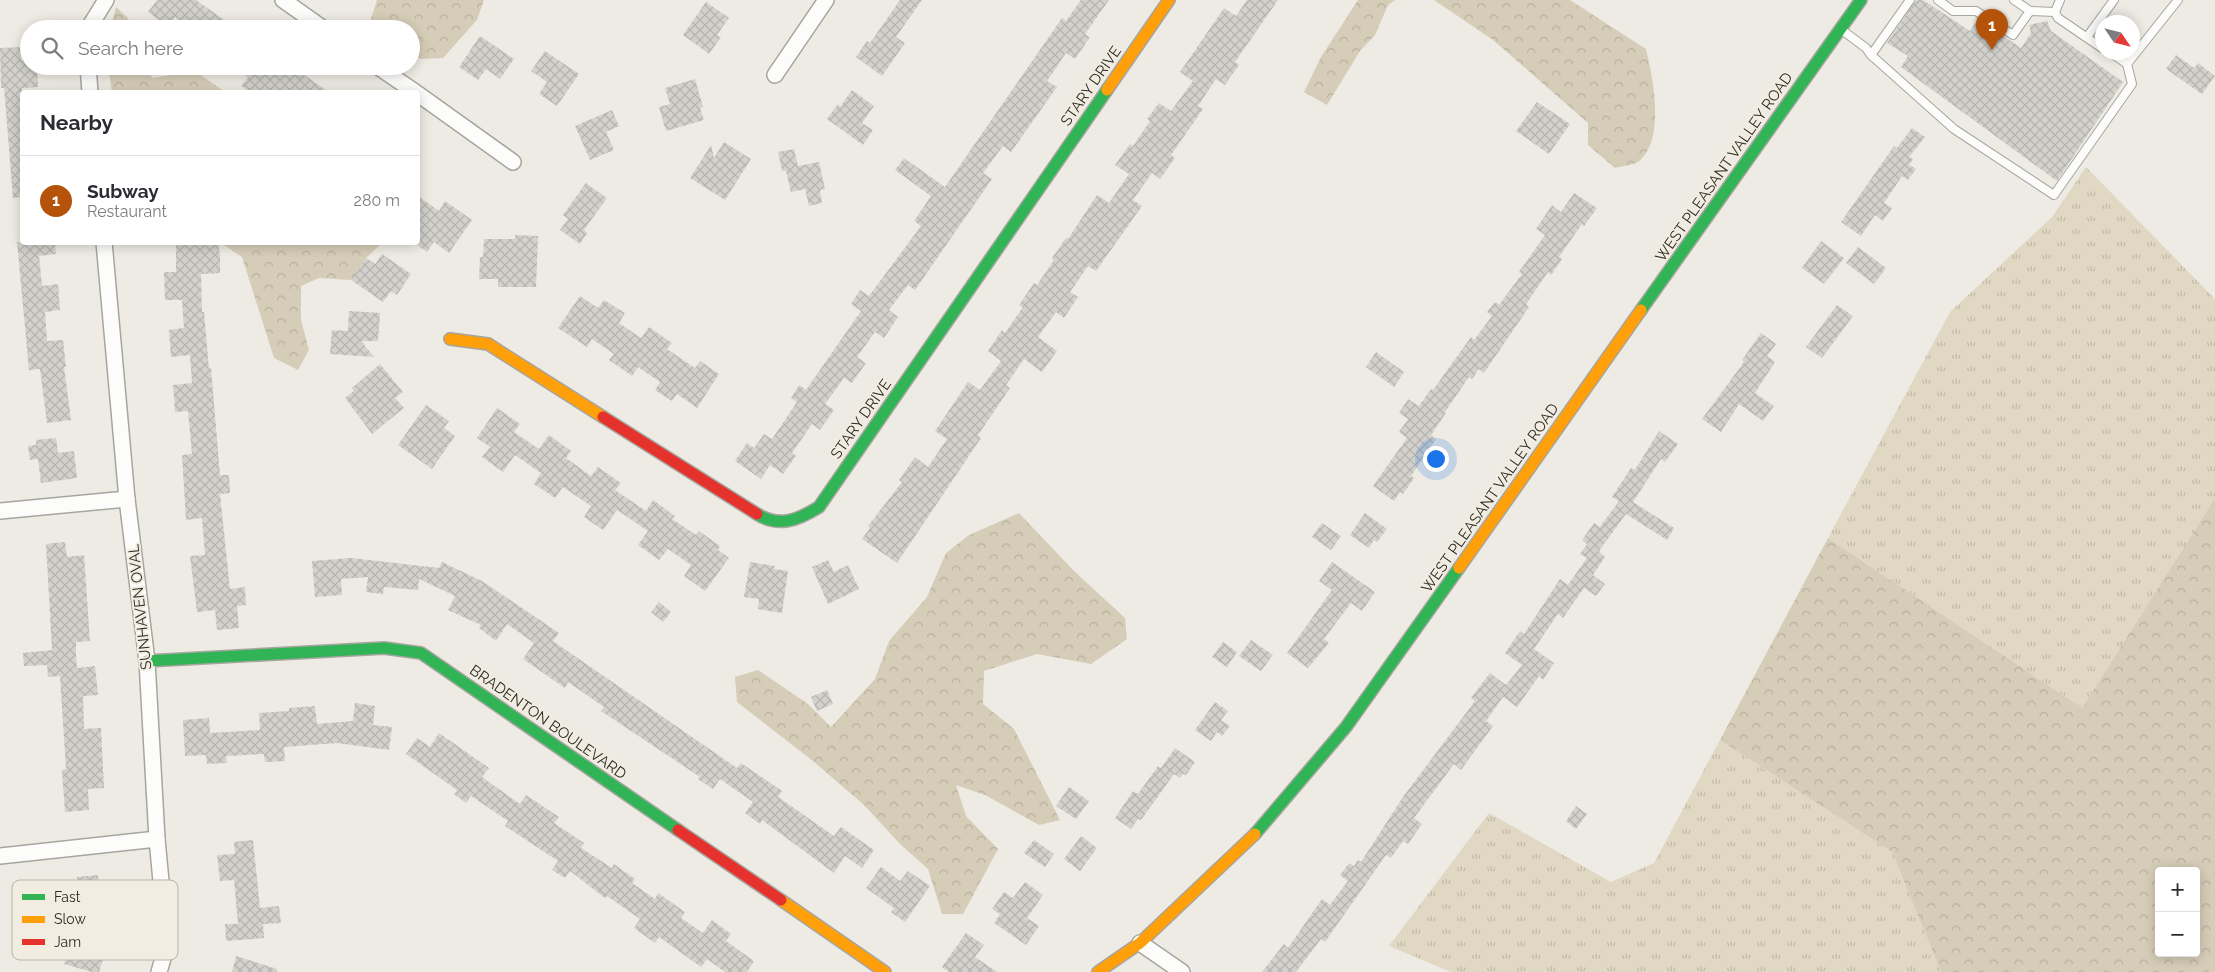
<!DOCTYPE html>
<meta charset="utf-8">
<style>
:root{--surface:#fff;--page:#f2f2f3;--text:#2b2b33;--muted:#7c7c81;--line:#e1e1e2;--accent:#b45309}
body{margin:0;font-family:Raleway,sans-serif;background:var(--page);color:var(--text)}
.controls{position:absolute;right:15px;bottom:15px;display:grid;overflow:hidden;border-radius:5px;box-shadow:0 2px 12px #0003}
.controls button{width:45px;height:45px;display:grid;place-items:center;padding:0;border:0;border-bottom:1px solid var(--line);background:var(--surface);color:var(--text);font:25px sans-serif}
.compass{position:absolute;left:2095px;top:15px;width:45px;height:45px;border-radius:50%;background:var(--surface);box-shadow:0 2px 12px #0003;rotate:125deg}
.you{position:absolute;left:1435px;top:458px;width:18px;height:18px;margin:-12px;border:4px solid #fff;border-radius:50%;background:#1a73e8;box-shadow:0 0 0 8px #1a73e833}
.badge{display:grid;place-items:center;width:32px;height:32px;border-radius:50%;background:var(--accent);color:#fff;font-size:16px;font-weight:700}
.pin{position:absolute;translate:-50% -41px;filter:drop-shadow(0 1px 2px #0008)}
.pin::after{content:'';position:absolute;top:26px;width:18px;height:15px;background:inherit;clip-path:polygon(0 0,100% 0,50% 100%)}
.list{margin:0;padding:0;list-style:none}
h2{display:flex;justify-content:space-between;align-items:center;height:65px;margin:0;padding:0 20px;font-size:21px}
h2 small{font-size:16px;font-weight:400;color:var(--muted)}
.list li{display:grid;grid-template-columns:32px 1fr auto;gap:15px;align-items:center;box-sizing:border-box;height:90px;padding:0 20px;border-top:1px solid var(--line)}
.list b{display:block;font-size:19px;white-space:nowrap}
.list p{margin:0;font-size:16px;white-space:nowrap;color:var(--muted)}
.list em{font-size:16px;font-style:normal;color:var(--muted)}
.icon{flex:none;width:28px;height:28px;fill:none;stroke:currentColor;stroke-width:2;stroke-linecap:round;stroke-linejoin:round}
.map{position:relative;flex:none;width:2215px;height:972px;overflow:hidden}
.search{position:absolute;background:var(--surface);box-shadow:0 2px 12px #0003;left:20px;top:20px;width:400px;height:55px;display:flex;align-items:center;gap:12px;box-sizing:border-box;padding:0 18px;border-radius:28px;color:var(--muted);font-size:19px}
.panel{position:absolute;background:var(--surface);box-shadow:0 2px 12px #0003;left:20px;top:90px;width:400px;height:155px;border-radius:5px}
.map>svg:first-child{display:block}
.grass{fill:url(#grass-tufts)}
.forest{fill:url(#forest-crowns);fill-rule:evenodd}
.building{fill:url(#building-cross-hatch)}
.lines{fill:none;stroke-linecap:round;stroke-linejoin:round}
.lane-casing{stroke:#a6a59f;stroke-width:10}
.street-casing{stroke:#a6a59f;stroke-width:18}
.fast-casing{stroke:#a6a59f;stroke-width:14}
.slow-casing{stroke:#a6a59f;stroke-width:14}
.jam-casing{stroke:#a6a59f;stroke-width:14}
.lane{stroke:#fcfcfb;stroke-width:8}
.street{stroke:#fcfcfb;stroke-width:15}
.fast{stroke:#30b455;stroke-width:11}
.slow{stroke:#ff9f0a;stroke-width:11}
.jam{stroke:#e5322d;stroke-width:11}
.labels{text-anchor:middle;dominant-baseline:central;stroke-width:4;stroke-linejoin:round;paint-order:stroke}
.street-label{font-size:15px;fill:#2d2b26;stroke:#f2ede0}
.key{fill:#f2ede0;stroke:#b7b3a8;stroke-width:1}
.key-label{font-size:14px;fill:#2d2b26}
</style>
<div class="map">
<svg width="2215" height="972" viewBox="0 0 2215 972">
<defs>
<pattern id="grass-tufts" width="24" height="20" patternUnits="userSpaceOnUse" patternTransform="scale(1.25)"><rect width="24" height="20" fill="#e1d8c3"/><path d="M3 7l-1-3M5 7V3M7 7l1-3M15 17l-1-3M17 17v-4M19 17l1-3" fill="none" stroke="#c1baa7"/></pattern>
<pattern id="forest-crowns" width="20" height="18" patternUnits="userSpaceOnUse" patternTransform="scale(1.25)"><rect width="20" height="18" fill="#d6cdb8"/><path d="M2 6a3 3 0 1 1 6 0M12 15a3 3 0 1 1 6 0" fill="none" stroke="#b8b09e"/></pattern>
<pattern id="building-cross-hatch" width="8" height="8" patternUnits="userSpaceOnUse" patternTransform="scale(1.25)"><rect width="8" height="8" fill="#d3d1cb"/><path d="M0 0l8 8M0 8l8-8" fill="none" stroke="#b5b4ae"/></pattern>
</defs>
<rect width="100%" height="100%" fill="#eeebe4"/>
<g class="grass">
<polygon points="2086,167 2215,299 2215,498 2082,708 1828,538 1950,312 2052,217"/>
<polygon points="1720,740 1892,852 1941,972 1451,972 1389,946 1489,813 1611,882 1654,863"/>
</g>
<g class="forest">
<polygon points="377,0 484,0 477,20 443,58 421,59 411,55 411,29 377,29 370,22"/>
<polygon points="1358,0 1395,0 1388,5 1375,35 1360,51 1327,105 1304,92 1321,57"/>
<path d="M 1434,0 L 1570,0 L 1646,49 C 1653,78 1666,140 1638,162 C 1633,165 1622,166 1615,168 L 1588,145 L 1588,123 L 1493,40 Z"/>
<polygon points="116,7 128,18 130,29 110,29"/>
<polygon points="108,66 143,66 153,78 195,71 225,92 112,92"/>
<polygon points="221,243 382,243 366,258 351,280 319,278 301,286 301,320 309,350 298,370 274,358 242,257"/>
<path d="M 2215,498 L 2215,972 L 1941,972 L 1892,852 L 1720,740 L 1828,538 L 2082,708 ZM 2159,871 L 2196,871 L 2196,953 L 2159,953 Z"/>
<polygon points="1019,513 1074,571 1125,618 1127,639 1091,664 1037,654 984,671 983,704 1014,729 1060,820 1039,825 985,795 956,785 966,816 998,849 963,914 942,914 928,869 900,844 864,805 813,761 737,702 735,677 758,670 808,704 831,727 875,679 889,641 927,597 946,553 969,535"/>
</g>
<g class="building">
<polygon points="157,0 196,0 237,29 191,29 175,17 168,27 148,12"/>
<polygon points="900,0 922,0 896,37 905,43 882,76 856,57 867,41 870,43"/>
<polygon points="1081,0 1109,0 1085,34 1090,37 1075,59 1066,53 1047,81 1057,87 1011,152 1003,146 983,173 992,179 915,290 908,285 889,310 898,317 884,338 875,332 857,357 866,363 852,383 844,378 825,404 834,410 820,430 812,424 792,453 796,456 783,474 770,465 761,479 735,461 747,443 754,448 764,434 772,439 797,402 791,398 799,385 806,390 861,311 851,304 860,290 869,296 921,226 914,221 931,196 895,170 904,158 945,187 1062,18 1066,21"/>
<polygon points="1247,0 1278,0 1235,62 1239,65 1225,85 1216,79 1198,106 1203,109 1171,155 1175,158 1160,179 1152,173 1133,200 1142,206 1096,271 1088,266 1070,292 1078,297 1064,318 1056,312 1038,337 1057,351 1042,372 1024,359 1006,385 1010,388 978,435 981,438 897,563 862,539 870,528 868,526 902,482 899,480 915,457 928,467 947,439 935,431 968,382 980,390 1001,361 988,351 1002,330 1005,333 1023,307 1019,305 1034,283 1037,285 1054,260 1052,258 1066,238 1068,239 1097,195 1109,203 1129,174 1115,165 1130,144 1133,146 1150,121 1147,119 1159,103 1171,111 1193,81 1180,72 1224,8 1236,16"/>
<polygon points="1916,0 1923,0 1970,31 1978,19 2021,48 2031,33 2029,25 2047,21 2051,31 2123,82 2057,181 1901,67 1908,56 1887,43"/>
<polygon points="706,2 729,18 717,35 721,37 709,54 683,35"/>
<polygon points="480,36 514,59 500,79 486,69 478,80 459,67"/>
<polygon points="21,47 21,60 29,60 29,66 37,66 38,87 22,88 22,197 13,198 4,88 1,88 0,48"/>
<polygon points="545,51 579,74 557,106 539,94 547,82 531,71"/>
<polygon points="2176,55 2194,68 2198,63 2215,76 2202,94 2166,69"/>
<polygon points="232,66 291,66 329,92 251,92 241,86 248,77"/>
<polygon points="695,79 703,107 700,108 704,120 666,131 659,107 670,104 665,88"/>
<polygon points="852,90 874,106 862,123 873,130 863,145 827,119 838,104 840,107"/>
<polygon points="1537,102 1570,124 1549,154 1516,131"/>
<polygon points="612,110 619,126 606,132 614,150 590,160 575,126"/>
<polygon points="1912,128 1925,137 1909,157 1913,159 1909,165 1916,169 1908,180 1902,176 1884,203 1892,208 1883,221 1875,215 1861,236 1841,222 1894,146 1897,148"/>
<polygon points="724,142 751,159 725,200 690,178 711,145 714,158"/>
<polygon points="794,149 798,166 819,162 825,189 820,190 822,203 809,206 805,189 791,192 786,171 782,171 778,152"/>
<polygon points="586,183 607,198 584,230 587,233 580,244 560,230 568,219 563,215"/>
<polygon points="1574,193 1597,208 1584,226 1582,224 1559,257 1562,259 1551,275 1548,272 1526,304 1529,307 1484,373 1479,369 1472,379 1469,377 1445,412 1446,413 1431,435 1436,439 1411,476 1414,478 1403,494 1400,492 1394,501 1373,486 1407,438 1399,432 1408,419 1399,413 1408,399 1419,406 1431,389 1433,390 1471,337 1474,340 1492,316 1487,312 1495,302 1499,305 1522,274 1519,272 1545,235 1536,229 1552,205 1561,212"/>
<polygon points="418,196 439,211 445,201 472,220 449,253 434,242 427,252 418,246"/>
<polygon points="515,235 538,236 536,287 498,287 498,279 479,279 480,257 483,257 484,239 515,239"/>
<polygon points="1821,241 1844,258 1824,284 1802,268"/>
<polygon points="17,242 55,242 56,254 39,256 42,286 58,284 60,310 45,312 47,341 63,340 66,367 64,367 71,420 47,423 40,369 29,370"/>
<polygon points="176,242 218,242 220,256 220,273 201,274 202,312 204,312 209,369 211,368 220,475 229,475 230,493 220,494 230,589 245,587 246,605 237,606 239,628 217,630 215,610 197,612 190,556 205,555 202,518 186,520 182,455 192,454 188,411 175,412 173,385 192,383 190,355 171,357 169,330 184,328 182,300 165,300 164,272 176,272"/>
<polygon points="1858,247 1886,268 1874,284 1846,263"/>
<polygon points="382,254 411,274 397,295 391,291 383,302 351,280 366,258 375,264"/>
<polygon points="580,296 598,308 604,300 625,313 619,323 641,338 649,327 672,343 667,349 695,368 700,361 719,374 697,408 677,394 672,401 655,390 660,382 638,367 632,376 609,360 614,354 592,339 587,347 558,328"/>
<polygon points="1837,305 1853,316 1822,358 1806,347"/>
<polygon points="349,311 380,313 378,341 361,341 374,357 330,354 332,330 348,331"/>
<polygon points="1761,333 1776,344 1767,356 1775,362 1755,393 1774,406 1763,421 1739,404 1721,432 1702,419 1744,362 1742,360"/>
<polygon points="1376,352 1404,372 1394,387 1366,367"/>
<polygon points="380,364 403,392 395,398 404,408 372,434 345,398 354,391 352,388"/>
<polygon points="426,405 449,421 444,428 455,436 432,469 398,445"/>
<polygon points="497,408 520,424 514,432 539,449 549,435 571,451 566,458 591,476 598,467 621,483 615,490 646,511 653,500 675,516 672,519 696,535 699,531 720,546 718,550 729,558 705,591 684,576 691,565 668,549 659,560 638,545 648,531 617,510 603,530 584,517 591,506 563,487 555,498 534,484 541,473 515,455 503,472 482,457 490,447 477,438"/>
<polygon points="1659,431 1678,444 1665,462 1661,459 1633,502 1674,528 1667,540 1626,514 1599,551 1605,557 1593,575 1605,584 1596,596 1584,588 1563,618 1558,614 1534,649 1554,663 1543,680 1539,676 1517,707 1503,697 1486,721 1493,726 1461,770 1454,764 1414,818 1422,824 1408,844 1403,841 1391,858 1386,855 1325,942 1321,939 1296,972 1262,972 1284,944 1288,948 1322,899 1330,905 1348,881 1340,875 1349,863 1354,866 1358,860 1361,862 1403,797 1475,701 1471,698 1490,673 1506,685 1522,665 1505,653 1520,631 1524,634 1560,579 1568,585 1587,558 1580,554 1587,544 1582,540 1594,523 1600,527 1619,501 1612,497 1631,468 1635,470"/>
<polygon points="56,438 58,453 74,451 77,478 41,483 38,459 30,460 28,446 36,445 36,440"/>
<polygon points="1365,513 1387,529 1377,542 1374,540 1369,548 1350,535"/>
<polygon points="1322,523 1341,536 1331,550 1312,537"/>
<polygon points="65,542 67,557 84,555 90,641 76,642 76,655 77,668 95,666 98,695 83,696 84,729 101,728 104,788 88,789 89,810 65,812 62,770 66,769 60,676 48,677 47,665 24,666 23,653 52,650 46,544"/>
<polygon points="351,558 439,568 442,562 482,581 559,633 553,641 737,768 741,763 782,791 778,797 834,836 841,827 874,850 862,868 845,856 834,873 762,820 760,824 745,813 753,802 720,779 713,789 698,779 700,777 601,711 604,707 568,682 565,688 523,659 534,643 507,624 496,641 479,628 481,625 448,610 455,596 419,579 418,590 384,587 383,594 366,592 368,577 341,579 342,595 315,597 312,561"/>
<polygon points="828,560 834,572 848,565 859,589 828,604 812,567"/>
<polygon points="750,562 775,566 774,569 788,571 782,613 758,609 759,599 744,597"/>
<polygon points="1332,562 1375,592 1362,611 1351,603 1324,639 1329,643 1308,668 1287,653 1332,590 1319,581"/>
<polygon points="659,602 671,612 663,622 651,612"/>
<polygon points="1251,640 1273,655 1261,671 1239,656"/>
<polygon points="1223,642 1237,652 1227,667 1212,657"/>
<polygon points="827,690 833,704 817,711 811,697"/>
<polygon points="1215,702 1228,711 1221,720 1230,726 1222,736 1217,732 1211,741 1195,730"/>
<polygon points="355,703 375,706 373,725 392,727 389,750 337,743 284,747 285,761 265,762 264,754 226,756 227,763 207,764 206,755 185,756 183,720 209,718 210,733 260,730 259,713 289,711 289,708 315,706 317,724 353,721"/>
<polygon points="439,733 489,768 482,777 520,804 526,795 559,817 554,823 584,843 581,848 612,868 614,864 635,879 632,883 655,899 658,893 685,912 681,918 703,933 712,920 731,934 726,941 754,961 747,972 725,972 707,959 701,967 659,937 655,943 634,928 640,919 607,896 605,898 570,871 565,878 552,870 558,861 505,826 508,821 471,796 466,803 454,794 457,790 406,754 417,738 430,747"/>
<polygon points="1175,748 1195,762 1186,775 1183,774 1180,778 1174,774 1141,820 1138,819 1131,829 1115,818 1133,791 1138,794 1158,766 1161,768"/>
<polygon points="1069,787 1089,801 1076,819 1056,806"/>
<polygon points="1576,806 1587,814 1576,829 1566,821"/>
<polygon points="1081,836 1097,848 1080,871 1064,859"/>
<polygon points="253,840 260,908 279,906 281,923 263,924 264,938 226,941 225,924 238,924 234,880 220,881 217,855 235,854 234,842"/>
<polygon points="1034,840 1054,854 1045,867 1024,853"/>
<polygon points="881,867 900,881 908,871 930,886 905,922 891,912 894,908 866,888"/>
<polygon points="98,875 99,889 115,888 118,915 97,917 90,942 107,947 99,972 92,972 64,964 75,925 82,927 77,877"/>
<polygon points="1025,882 1043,895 1027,918 1039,926 1026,945 994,923 1000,914 992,909 1004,892 1013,898"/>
<polygon points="966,933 984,945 975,957 997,972 949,972 942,967"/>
<polygon points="236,956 277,969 277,972 232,972"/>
</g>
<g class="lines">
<g class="lane-casing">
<g id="lane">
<polyline points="1938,0 1953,11 1976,11 2013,35 2030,11 2055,12"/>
<polyline points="2014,0 2030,11"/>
<polyline points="2060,0 2055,12 2058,18 2102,48"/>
<polyline points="1842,30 1866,48 1871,55 1954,129 2054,195 2132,84 2127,64 2178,0"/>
<polyline points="2087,37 2114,0"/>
<polyline points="2110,52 2127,64"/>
<polyline points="1871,55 1910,0"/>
</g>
</g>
<g class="street-casing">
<g id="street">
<polyline points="283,0 324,29"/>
<polyline points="88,29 106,0"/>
<polyline points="88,66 90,92"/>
<polyline points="377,66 415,92"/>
<polyline points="775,75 826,0"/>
<polyline points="418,94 513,162"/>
<polyline points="104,242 127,499 147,661 157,839 167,945 159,972"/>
<polyline points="0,511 127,499"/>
<polyline points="0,856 157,839"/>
<polyline points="1140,943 1182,972"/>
</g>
</g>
<g class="fast-casing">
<g id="fast">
<polyline points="1641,310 1861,0"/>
<path d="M 757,514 C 779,528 798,520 819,507 L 1107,90"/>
<polyline points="147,661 384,648 421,653 678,830"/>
<polyline points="1255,834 1346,727 1459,568"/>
</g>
</g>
<g class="slow-casing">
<g id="slow">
<polyline points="1107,90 1169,0"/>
<polyline points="450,339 488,344 603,417"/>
<polyline points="1459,568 1641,310"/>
<polyline points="781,900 885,972"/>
<polyline points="1098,972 1140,943 1255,834"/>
</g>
</g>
<g class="jam-casing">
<g id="jam">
<polyline points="603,417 757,514"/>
<polyline points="678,830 781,900"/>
</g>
</g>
<use href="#lane" class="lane"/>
<use href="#street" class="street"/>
<use href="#fast" class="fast"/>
<use href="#slow" class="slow"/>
<use href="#jam" class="jam"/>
</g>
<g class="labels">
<g class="street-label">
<text transform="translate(1091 86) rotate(-55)">STARY DRIVE</text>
<text transform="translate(1724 167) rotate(-55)">WEST PLEASANT VALLEY ROAD</text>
<text transform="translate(861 419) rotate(-55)">STARY DRIVE</text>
<text transform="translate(1490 498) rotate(-55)">WEST PLEASANT VALLEY ROAD</text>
<text transform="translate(140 607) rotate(-96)">SUNHAVEN OVAL</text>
<text transform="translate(548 722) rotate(35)">BRADENTON BOULEVARD</text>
</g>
</g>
<rect x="12" y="880" width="166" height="80" rx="8" class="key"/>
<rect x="22" y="894" width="23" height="6" fill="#30b455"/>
<rect x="22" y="916" width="23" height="7" fill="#ff9f0a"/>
<rect x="22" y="939" width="23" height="6" fill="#e5322d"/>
<g class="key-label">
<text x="54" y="902">Fast</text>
<text x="54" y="924">Slow</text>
<text x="54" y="947">Jam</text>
</g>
</svg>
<div class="controls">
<button>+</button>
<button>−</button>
</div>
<svg class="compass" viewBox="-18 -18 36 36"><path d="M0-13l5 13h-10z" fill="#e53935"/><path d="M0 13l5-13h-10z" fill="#7c7c81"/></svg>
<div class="you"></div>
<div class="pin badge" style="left:1992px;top:50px">1</div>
<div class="search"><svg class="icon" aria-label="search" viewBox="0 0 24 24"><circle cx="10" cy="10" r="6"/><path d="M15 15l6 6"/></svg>Search here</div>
<section class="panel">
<h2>Nearby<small></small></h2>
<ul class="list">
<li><span class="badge">1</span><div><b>Subway</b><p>Restaurant</p></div><em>280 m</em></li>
</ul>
</section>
</div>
